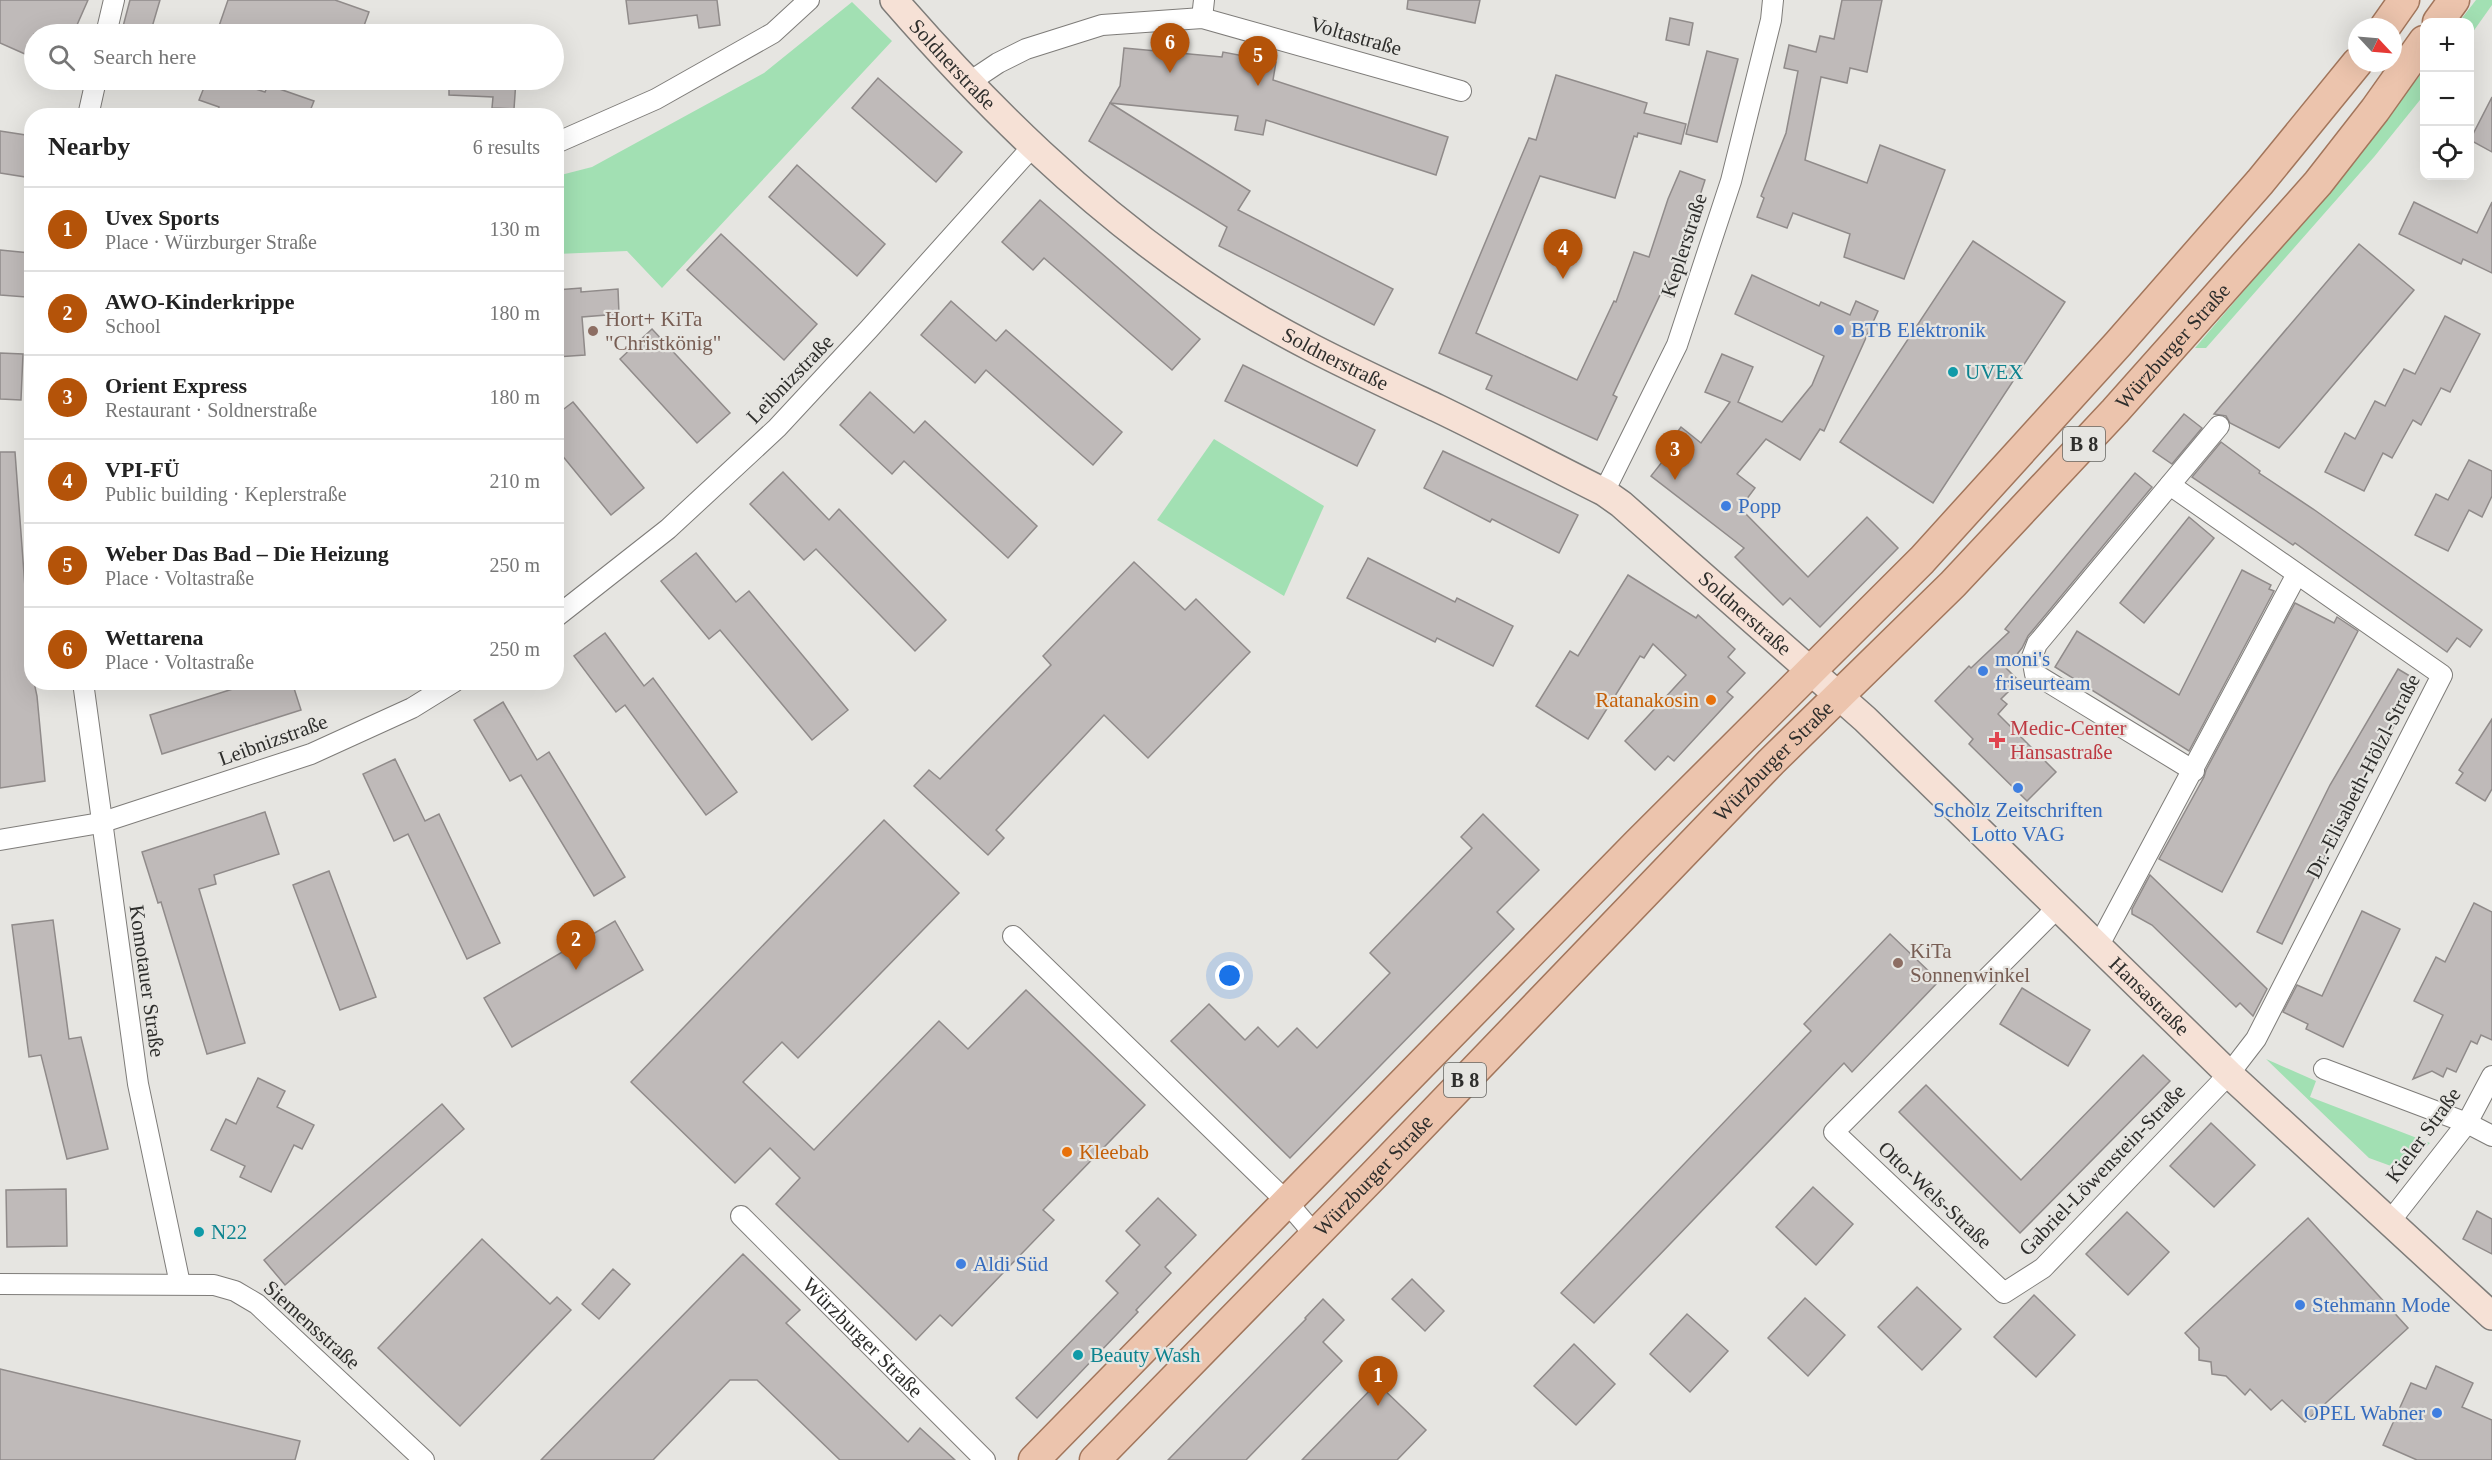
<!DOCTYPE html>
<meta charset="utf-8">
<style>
:root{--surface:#fff;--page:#f2f2f2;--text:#222;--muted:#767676;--line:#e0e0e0;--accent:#b45309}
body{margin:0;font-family:Georgia,serif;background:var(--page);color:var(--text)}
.controls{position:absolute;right:18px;top:18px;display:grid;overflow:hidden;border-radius:12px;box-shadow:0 6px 24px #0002}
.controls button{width:54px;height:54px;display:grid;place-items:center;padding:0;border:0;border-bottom:2px solid var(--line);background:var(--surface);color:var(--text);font:30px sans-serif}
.compass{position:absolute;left:2348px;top:18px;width:54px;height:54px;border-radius:50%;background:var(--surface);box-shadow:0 6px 24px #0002;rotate:116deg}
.you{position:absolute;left:1230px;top:976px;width:21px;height:21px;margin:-15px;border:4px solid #fff;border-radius:50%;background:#1a73e8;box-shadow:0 0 0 9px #1a73e833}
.badge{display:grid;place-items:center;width:39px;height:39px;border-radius:50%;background:var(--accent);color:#fff;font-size:20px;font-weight:700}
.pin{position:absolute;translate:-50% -50px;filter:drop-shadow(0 2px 3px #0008)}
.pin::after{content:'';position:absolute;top:32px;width:21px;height:18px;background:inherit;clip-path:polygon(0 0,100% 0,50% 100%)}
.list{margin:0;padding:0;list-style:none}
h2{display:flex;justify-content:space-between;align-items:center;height:78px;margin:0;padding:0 24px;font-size:26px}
h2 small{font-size:20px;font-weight:400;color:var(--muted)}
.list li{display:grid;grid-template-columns:39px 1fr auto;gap:18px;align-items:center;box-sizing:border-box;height:84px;padding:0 24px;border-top:2px solid var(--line)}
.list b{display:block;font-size:22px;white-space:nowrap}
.list p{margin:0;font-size:20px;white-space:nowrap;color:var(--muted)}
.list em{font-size:20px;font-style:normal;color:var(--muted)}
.icon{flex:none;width:33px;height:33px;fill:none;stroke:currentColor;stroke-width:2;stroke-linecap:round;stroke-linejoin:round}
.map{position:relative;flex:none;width:2492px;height:1460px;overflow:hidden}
.search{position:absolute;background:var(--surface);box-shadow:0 6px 24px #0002;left:24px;top:24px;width:540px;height:66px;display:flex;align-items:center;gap:15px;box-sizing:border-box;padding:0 21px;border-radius:33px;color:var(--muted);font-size:22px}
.panel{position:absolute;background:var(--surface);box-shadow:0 6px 24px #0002;left:24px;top:108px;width:540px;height:582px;border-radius:24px}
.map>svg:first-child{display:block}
.green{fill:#a2e0b3}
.building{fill:#bfbab9;stroke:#908b8a;stroke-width:1.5}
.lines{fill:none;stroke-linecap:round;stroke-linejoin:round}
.street-casing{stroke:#7e7c79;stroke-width:22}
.secondary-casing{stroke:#7e7c79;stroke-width:30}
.primary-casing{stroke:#a2765c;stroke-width:33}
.street{stroke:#fff;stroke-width:20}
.secondary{stroke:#f6e1d6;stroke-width:27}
.primary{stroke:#ecc4ad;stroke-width:30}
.shop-dot{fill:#3f7fe0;stroke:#e6e5e1;stroke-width:2}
.education-dot{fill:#8d6e63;stroke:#e6e5e1;stroke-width:2}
.culture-dot{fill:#0f9aa8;stroke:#e6e5e1;stroke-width:2}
.food-dot{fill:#e8710a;stroke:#e6e5e1;stroke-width:2}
.health-dot{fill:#e0444e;stroke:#e6e5e1;stroke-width:2}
.labels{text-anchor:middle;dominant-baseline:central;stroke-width:4.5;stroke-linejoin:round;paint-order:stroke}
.shield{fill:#e6e5e1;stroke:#656562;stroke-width:1.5}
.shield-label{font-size:20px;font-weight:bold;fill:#2e2e2c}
.street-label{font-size:21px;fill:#2e2e2c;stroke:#e6e5e1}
.education-label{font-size:21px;fill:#785e54;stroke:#e6e5e1;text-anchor:start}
.shop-label{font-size:21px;fill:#366cbe;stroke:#e6e5e1;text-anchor:start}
.culture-label{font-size:21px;fill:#0d838f;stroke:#e6e5e1;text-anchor:start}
.food-label{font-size:21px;fill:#c56008;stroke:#e6e5e1;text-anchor:end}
.health-label{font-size:21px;fill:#be3a42;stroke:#e6e5e1;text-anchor:start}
</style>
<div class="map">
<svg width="2492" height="1460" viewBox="0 0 2492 1460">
<rect width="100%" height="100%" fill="#e6e5e1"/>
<g class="green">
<polygon points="2476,0 2492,0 2492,5 2470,36 2470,22 2459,22"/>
<polygon points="852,2 892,41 662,288 627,251 557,254 557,176 592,167 764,73"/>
<polygon points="2424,70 2424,95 2374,157 2206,348 2195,348 2318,204"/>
<polygon points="1214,439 1324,506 1284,596 1157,520"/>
<polygon points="2266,1059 2316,1081 2310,1097 2430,1143 2412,1159 2391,1166 2369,1158"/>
</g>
<g class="building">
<polygon points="0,0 88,0 73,34 34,34 34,58 0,43"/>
<polygon points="130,0 160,0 150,34 121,34"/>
<polygon points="228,0 335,0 369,12 361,34 244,34 219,26"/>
<polygon points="626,0 717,0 720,25 699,28 697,15 629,24"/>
<polygon points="1408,0 1480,0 1475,23 1407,9"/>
<polygon points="1842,0 1882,0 1867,72 1850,68 1847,83 1821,77 1805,160 1867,183 1880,145 1945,170 1904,279 1844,257 1850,234 1793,213 1787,228 1757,217 1764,198 1761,196 1786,133 1798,71 1784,68 1789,45 1816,52 1820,36 1834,39"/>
<polygon points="1670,18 1693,23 1689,45 1666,40"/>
<polygon points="1124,48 1222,57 1223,52 1276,62 1273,80 1448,137 1436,175 1266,120 1263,135 1235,130 1238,116 1110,103 1120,86"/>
<polygon points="1707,51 1738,59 1717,142 1686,134"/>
<polygon points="1556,75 1647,103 1644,113 1686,124 1681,144 1638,133 1637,137 1634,136 1615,198 1540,176 1476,333 1577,380 1614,301 1616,302 1634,252 1649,257 1668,199 1680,171 1705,180 1675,273 1681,276 1673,298 1661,293 1613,395 1617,397 1597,440 1486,389 1492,376 1439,353 1529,138 1536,140"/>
<polygon points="878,78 962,152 936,182 852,108"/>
<polygon points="207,80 227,80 265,92 268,85 314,101 308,116 216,116 219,107 199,100"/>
<polygon points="449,80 516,80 514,109 492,108 493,97 449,95"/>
<polygon points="2492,97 2492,152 2470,140"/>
<polygon points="1110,103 1250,191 1238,210 1393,289 1374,325 1219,246 1227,227 1089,141"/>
<polygon points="0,131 32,136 32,178 0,173"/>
<polygon points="797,165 885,244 857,276 769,197"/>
<polygon points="1040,200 1200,339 1172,370 1044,258 1033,270 1002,242"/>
<polygon points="2414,202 2477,233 2492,202 2492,273 2463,259 2461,264 2399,234"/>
<polygon points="721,234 817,324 784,360 687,270"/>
<polygon points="1973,241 2065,302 1933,503 1840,442"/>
<polygon points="2359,244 2414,290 2294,431 2279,448 2230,423 2226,416 2214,414"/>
<polygon points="0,250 30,253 26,297 0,295"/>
<polygon points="1752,275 1819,306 1821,302 1850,315 1856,301 1878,311 1824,431 1820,429 1800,460 1766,439 1737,474 1755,488 1740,508 1808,577 1867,517 1898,548 1820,627 1790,598 1783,605 1735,557 1744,548 1651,476 1666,457 1661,454 1681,427 1701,443 1730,402 1705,392 1722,354 1753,367 1738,402 1782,422 1812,385 1824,356 1735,314"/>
<polygon points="581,288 581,292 618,289 619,314 582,317 585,355 556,357 556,290"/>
<polygon points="951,301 996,341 1006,330 1122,432 1093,465 986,370 975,383 921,335"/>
<polygon points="2445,316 2480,334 2450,392 2441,388 2421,425 2413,420 2392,458 2383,453 2364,491 2325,472 2345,433 2355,439 2375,401 2385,406 2404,369 2415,374"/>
<polygon points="652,329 730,413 697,443 620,359"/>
<polygon points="0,353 23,354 21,400 0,399"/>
<polygon points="1243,365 1375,430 1357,466 1225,401"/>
<polygon points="870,392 914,433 925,421 1037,526 1008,558 904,461 892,474 840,425"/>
<polygon points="573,402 644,488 611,515 556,448 556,415"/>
<polygon points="2184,414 2202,428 2172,464 2153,451"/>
<polygon points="2221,442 2260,471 2259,473 2316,511 2482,630 2470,647 2457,638 2447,652 2295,543 2293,545 2192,477"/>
<polygon points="1443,451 1578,515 1559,553 1492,519 1490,522 1424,488"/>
<polygon points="0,452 15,452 32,682 34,682 37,696 45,781 0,788"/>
<polygon points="2469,460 2492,471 2492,496 2482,517 2469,510 2448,551 2415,535 2436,494 2448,500"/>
<polygon points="783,472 829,520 839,509 946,620 915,651 816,549 804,560 750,504"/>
<polygon points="2135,473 2152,487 2028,636 2022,648 2006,668 2019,681 2001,699 2007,704 1998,714 2056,772 2027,801 1969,744 1973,739 1935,701 1969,666 1971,668 2009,632 2005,629"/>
<polygon points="2189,517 2214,538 2144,623 2120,603"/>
<polygon points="696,553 736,602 749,591 848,710 812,740 720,630 709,639 661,581"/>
<polygon points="1368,558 1455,602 1457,598 1513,626 1493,666 1437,638 1435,642 1347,598"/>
<polygon points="1134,562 1185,610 1196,599 1250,652 1148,758 1104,715 996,830 1004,838 988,855 914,786 929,770 940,779 1051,665 1043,656"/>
<polygon points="2242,570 2271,585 2269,589 2274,591 2189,751 2055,667 2077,631 2179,695"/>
<polygon points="1628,575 1696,618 1698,615 1735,649 1728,657 1745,673 1727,692 1733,697 1674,761 1668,756 1655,770 1625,741 1686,675 1653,644 1644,658 1640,656 1588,739 1536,706 1570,651 1578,656"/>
<polygon points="2295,603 2334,623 2337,617 2358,631 2222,892 2159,859 2204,777 2206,770"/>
<polygon points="605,633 644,686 653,678 737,792 706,815 625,705 616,712 574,656"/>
<polygon points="2398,669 2420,682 2338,821 2341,823 2282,944 2257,932 2330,785"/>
<polygon points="255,682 292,682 301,710 162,754 150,715"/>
<polygon points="503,702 537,760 549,752 625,877 594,896 521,775 510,781 474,720"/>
<polygon points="2492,719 2492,789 2485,801 2456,783 2463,773 2459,770"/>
<polygon points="395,759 425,821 439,814 500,943 467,959 408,834 394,841 363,774"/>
<polygon points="265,812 279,854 214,875 216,884 199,889 245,1043 207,1054 161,902 158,903 142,852"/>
<polygon points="1483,814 1539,870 1497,912 1514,929 1290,1158 1171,1041 1209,1004 1245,1040 1258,1027 1278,1047 1297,1028 1317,1048 1390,973 1370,953 1472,848 1461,837"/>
<polygon points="884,820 959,893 798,1058 782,1042 743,1082 814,1150 939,1021 968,1049 1026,990 1145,1105 1043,1210 1054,1220 952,1326 940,1315 916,1340 776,1204 800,1178 770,1148 735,1183 631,1082"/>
<polygon points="329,871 376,997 340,1010 293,885"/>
<polygon points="2150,875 2267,989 2253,1016 2240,1003 2236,1007 2152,925 2132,914 2132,909"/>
<polygon points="2474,903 2492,912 2492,1040 2481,1035 2477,1044 2471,1041 2456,1072 2447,1068 2443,1077 2432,1071 2413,1079 2443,1015 2414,1001 2436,957 2445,962"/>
<polygon points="2362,911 2400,929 2343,1047 2306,1029 2308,1024 2283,1012 2297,985 2322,996"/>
<polygon points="53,920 69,1039 81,1037 108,1149 67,1159 41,1055 29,1057 12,925"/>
<polygon points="615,921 643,970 512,1047 484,998"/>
<polygon points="1890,934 1939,981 1852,1072 1844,1063 1594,1323 1561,1293 1811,1031 1804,1024"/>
<polygon points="2022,988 2090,1030 2068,1066 2000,1024"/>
<polygon points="2143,1055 2170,1081 2020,1233 1899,1112 1926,1085 2021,1180"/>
<polygon points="258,1078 285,1091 277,1107 314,1125 302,1149 294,1145 271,1192 240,1177 245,1166 211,1150 226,1119 236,1124"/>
<polygon points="442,1104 464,1129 285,1285 264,1260"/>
<polygon points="2211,1123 2255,1165 2214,1207 2170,1166"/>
<polygon points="1813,1187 1853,1224 1816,1265 1776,1227"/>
<polygon points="66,1189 67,1246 7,1247 6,1190"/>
<polygon points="1158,1198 1196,1235 1165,1267 1171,1273 1136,1310 1138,1312 1037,1418 1016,1398 1118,1293 1106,1281 1140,1245 1126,1231"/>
<polygon points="2477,1211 2492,1219 2492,1254 2463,1239"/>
<polygon points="2127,1212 2169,1252 2128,1295 2086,1254"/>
<polygon points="2308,1218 2408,1328 2305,1422 2282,1400 2271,1410 2250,1389 2245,1395 2226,1376 2212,1374 2211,1362 2199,1360 2199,1348 2185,1333"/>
<polygon points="482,1239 550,1304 557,1297 571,1310 460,1426 378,1348"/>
<polygon points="743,1254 800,1310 786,1323 908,1442 920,1428 955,1460 840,1460 757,1380 730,1380 653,1460 541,1460"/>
<polygon points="613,1269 630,1284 599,1319 582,1304"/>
<polygon points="1412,1279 1444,1311 1425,1331 1392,1299"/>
<polygon points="1917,1287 1961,1329 1922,1370 1878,1327"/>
<polygon points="2034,1295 2075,1335 2036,1377 1994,1337"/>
<polygon points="1805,1298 1845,1335 1808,1376 1768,1338"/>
<polygon points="1323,1299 1344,1320 1323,1342 1342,1361 1246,1460 1168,1460 1306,1319 1305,1318"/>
<polygon points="1687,1314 1728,1351 1690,1392 1650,1354"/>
<polygon points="1574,1344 1615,1384 1576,1425 1534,1386"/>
<polygon points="2436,1366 2473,1383 2462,1407 2492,1420 2492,1460 2417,1460 2383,1445 2411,1383 2426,1389"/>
<polygon points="0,1369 300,1441 295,1460 0,1460"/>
<polygon points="1377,1383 1426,1430 1397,1460 1302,1460"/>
</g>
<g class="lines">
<g class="street-casing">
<g id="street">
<polyline points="1202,18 1204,0"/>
<polyline points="106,34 114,0"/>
<polyline points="968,83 998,63 1026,49 1102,25 1202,18 1461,91"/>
<polyline points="88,116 96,80"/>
<polyline points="556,143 656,99 773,33 809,0"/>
<polyline points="1604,492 1677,345 1731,181 1771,20 1773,0"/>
<polyline points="556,617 668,529 777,428 869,329 1032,147"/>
<polyline points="83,682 138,1084 180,1284"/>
<polyline points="2194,771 2035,674 2032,657 2037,644 2219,426"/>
<polyline points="0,840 100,823 311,754 412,708 454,682"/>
<polyline points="2059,906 1834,1132 2004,1293 2043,1268 2229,1074 2256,1039 2442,675 2170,485"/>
<polyline points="1013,936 1286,1201 1315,1235"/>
<polyline points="2099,945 2297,574"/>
<polyline points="2324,1069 2467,1123 2492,1136"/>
<path id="s1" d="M 741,1216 L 985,1460"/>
<polyline points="2391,1220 2467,1123 2492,1076"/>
<polyline points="0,1284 214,1285 235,1291 257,1304 424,1460"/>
</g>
</g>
<g class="secondary-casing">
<g id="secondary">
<path id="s2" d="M 894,0 C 987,107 1087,205 1205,285 C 1277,334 1358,371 1437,408 C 1493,435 1548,464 1604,492 L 1621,504 L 1865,719 L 2229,1074 L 2492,1316"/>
</g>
</g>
<g class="primary-casing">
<g id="primary">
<polyline points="2438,22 2454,0"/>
<polyline points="2385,27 2404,0"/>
<polyline points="1034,1460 1637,844 1922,560 2118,344 2260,182 2357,63"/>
<path id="s3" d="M 1095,1460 L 1373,1176 L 1771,762 L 1953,584 L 2115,411 L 2318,183 L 2375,110 L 2424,41"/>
</g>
</g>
<use href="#street" class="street"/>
<use href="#secondary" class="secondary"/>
<use href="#primary" class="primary"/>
</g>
<g class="shop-dot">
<circle cx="1839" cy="330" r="6"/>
<circle cx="1726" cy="506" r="6"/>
<circle cx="1983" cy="671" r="6"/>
<circle cx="2018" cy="788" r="6"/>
<circle cx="961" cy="1264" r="6"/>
<circle cx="2300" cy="1305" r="6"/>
<circle cx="2437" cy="1413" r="6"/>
</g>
<g class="education-dot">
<circle cx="593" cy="331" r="6"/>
<circle cx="1898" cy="963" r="6"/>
</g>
<g class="culture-dot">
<circle cx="1953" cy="372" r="6"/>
<circle cx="199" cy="1232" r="6"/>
<circle cx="1078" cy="1355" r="6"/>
</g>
<g class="food-dot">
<circle cx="1711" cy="700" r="6"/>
<circle cx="1067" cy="1152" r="6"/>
</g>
<path class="health-dot" d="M1994 731h6v6h6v6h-6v6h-6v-6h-6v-6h6z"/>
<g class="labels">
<g class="shield">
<rect x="2063" y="427" width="42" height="34" rx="4.5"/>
<rect x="1444" y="1063" width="42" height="34" rx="4.5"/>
</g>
<g class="shield-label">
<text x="2084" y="444">B 8</text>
<text x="1465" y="1080">B 8</text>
</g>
<g class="street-label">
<text transform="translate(1356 36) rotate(16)">Voltastraße</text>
<text stroke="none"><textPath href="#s2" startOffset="87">Soldnerstraße</textPath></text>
<text transform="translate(1684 245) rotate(-72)">Keplerstraße</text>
<text stroke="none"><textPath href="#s3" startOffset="1550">Würzburger Straße</textPath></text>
<text stroke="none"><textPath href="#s2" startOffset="573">Soldnerstraße</textPath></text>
<text transform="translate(790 379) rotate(-46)">Leibnizstraße</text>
<text stroke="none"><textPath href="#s2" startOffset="1059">Soldnerstraße</textPath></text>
<text transform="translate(273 740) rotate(-20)">Leibnizstraße</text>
<text stroke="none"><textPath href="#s3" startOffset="974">Würzburger Straße</textPath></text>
<text transform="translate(2363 776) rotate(-63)">Dr.-Elisabeth-Hölzl-Straße</text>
<text transform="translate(147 981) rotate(82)">Komotauer Straße</text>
<text stroke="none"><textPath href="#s2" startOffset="1616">Hansastraße</textPath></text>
<text transform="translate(2423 1135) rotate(-54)">Kieler Straße</text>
<text transform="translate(2102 1170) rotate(-46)">Gabriel-Löwenstein-Straße</text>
<text stroke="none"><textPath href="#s3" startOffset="398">Würzburger Straße</textPath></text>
<text transform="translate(1935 1195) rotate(43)">Otto-Wels-Straße</text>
<text transform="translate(312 1325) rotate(42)">Siemensstraße</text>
<text stroke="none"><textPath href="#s1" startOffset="172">Würzburger Straße</textPath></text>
</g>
<g class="education-label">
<text x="605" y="319">Hort+ KiTa<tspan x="605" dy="24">"Christkönig"</tspan></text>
<text x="1910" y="951">KiTa<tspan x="1910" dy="24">Sonnenwinkel</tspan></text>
</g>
<g class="shop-label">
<text x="1851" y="330">BTB Elektronik</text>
<text x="1738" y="506">Popp</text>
<text x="1995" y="659">moni's<tspan x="1995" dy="24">friseurteam</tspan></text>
<text x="2018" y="810" text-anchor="middle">Scholz Zeitschriften<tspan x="2018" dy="24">Lotto VAG</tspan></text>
<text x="973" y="1264">Aldi Süd</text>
<text x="2312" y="1305">Stehmann Mode</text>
<text x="2425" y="1413" text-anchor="end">OPEL Wabner</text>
</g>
<g class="culture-label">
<text x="1965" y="372">UVEX</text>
<text x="211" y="1232">N22</text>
<text x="1090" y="1355">Beauty Wash</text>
</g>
<g class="food-label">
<text x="1699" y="700">Ratanakosin</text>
<text x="1079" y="1152" text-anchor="start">Kleebab</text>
</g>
<g class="health-label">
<text x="2010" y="728">Medic-Center<tspan x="2010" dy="24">Hansastraße</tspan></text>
</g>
</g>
</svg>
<div class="controls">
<button>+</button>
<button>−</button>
<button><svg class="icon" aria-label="locate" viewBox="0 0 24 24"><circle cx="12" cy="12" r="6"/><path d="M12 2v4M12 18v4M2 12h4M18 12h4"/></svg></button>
</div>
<svg class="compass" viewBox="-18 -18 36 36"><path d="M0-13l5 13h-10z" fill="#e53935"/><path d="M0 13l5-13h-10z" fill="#767676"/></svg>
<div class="you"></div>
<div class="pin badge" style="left:1378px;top:1406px">1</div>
<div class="pin badge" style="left:576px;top:970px">2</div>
<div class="pin badge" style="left:1675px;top:480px">3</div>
<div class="pin badge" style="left:1563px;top:279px">4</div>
<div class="pin badge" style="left:1258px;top:86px">5</div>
<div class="pin badge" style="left:1170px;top:73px">6</div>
<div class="search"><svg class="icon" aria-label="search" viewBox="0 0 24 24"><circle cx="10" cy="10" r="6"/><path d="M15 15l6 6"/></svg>Search here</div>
<section class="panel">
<h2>Nearby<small>6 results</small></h2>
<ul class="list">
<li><span class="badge">1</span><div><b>Uvex Sports</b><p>Place · Würzburger Straße</p></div><em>130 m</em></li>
<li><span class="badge">2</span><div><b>AWO-Kinderkrippe</b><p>School</p></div><em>180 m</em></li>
<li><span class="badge">3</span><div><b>Orient Express</b><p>Restaurant · Soldnerstraße</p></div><em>180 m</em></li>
<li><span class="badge">4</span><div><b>VPI-FÜ</b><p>Public building · Keplerstraße</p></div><em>210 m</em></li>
<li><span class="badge">5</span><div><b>Weber Das Bad – Die Heizung</b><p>Place · Voltastraße</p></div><em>250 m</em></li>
<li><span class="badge">6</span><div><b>Wettarena</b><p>Place · Voltastraße</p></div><em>250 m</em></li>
</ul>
</section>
</div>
